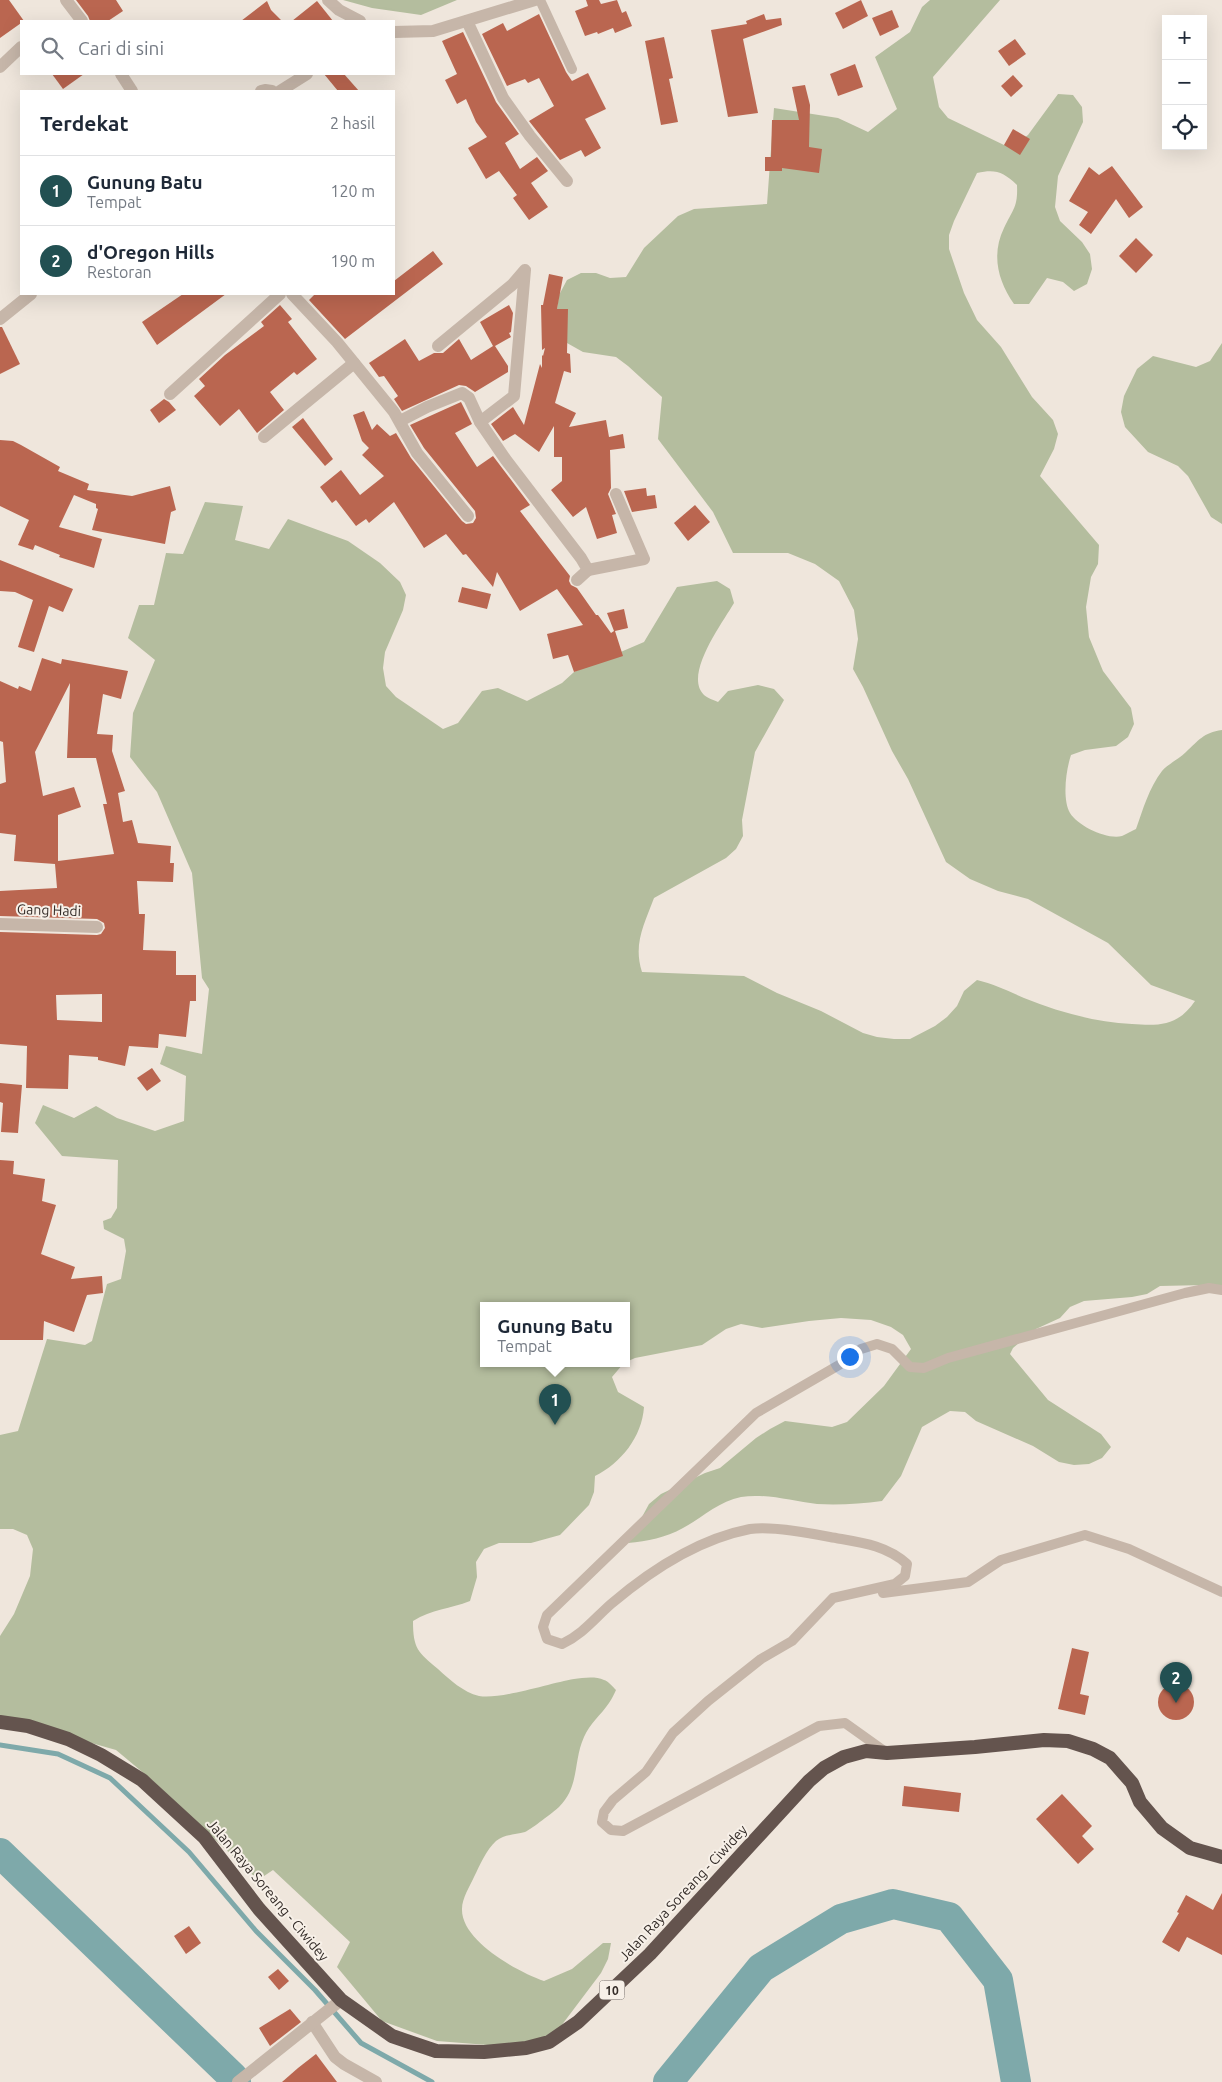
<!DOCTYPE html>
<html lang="id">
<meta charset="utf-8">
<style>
:root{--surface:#fff;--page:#f2f2f3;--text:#1f2937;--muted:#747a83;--line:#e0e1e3;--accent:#225052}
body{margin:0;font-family:Ubuntu,sans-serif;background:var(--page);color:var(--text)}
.controls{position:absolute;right:15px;top:15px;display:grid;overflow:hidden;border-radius:0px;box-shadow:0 5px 20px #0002}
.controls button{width:45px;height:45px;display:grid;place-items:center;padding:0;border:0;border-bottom:1px solid var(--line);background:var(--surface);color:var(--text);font:25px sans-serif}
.you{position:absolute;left:849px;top:1356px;width:18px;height:18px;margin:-12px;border:4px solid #fff;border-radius:50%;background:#1a73e8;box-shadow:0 0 0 8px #1a73e833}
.badge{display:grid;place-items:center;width:32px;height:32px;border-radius:50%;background:var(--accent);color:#fff;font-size:16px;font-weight:700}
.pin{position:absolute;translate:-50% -41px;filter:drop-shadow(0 1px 2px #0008)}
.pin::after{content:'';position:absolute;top:26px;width:18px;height:15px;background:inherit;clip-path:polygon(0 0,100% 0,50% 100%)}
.popup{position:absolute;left:480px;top:1302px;width:150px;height:65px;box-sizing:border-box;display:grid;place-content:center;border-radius:0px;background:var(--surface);filter:drop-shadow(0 1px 4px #0005);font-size:16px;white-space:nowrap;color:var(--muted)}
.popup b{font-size:19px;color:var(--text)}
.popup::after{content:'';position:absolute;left:50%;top:100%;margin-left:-10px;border:10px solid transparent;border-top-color:var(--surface)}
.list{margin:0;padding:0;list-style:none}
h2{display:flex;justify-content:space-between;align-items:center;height:65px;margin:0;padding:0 20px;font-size:21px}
h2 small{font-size:16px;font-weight:400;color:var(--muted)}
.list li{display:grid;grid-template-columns:32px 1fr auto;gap:15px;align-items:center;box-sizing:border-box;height:70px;padding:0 20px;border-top:1px solid var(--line)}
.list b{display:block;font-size:19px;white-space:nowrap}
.list p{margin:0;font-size:16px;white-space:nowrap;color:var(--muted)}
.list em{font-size:16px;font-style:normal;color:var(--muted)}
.icon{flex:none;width:28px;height:28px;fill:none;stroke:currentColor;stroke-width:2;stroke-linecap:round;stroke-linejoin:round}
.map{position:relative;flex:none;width:1222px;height:2082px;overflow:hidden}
.search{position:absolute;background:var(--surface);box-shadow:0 5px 20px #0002;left:20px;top:20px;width:375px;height:55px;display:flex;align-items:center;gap:12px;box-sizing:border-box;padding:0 18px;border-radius:0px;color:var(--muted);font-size:19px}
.panel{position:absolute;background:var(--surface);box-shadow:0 5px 20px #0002;left:20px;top:90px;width:375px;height:205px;border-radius:0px}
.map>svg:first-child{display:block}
.green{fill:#b4bd9e}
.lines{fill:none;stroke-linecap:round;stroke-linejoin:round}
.stream{stroke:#7ea9aa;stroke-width:5}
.river{stroke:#7ea9aa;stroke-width:30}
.building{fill:#ba6650;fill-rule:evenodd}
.service{stroke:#c6b6a9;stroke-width:10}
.minor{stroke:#c6b6a9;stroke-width:12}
.tertiary{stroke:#c6b6a9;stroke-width:12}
.trunk{stroke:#64544e;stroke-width:14}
.labels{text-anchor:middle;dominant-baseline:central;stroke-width:4;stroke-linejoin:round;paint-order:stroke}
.shield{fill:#f7f0e8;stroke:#6e6762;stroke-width:1}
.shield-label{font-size:12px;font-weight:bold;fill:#342c28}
.street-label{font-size:14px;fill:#342c28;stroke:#f7f0e8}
</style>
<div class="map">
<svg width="1222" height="2082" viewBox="0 0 1222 2082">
<rect width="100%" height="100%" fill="#efe6dc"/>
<g class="green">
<polygon points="343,0 457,0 421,15 372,8"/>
<path d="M 930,0 L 1000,0 L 933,77 L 939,107 L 948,118 L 1004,145 L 1016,144 L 1028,135 L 1058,94 L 1073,95 L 1082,107 L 1083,122 L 1058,176 L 1055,207 L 1060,221 L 1082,242 L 1090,254 L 1092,269 L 1087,284 L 1074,291 L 1063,282 L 1047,278 L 1029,304 L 1014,304 C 998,281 991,255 1004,228 C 1013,209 1018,207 1017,185 C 1003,172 996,169 977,173 L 954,221 L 949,235 L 949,249 L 964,293 L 977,320 L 1001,347 L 1032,397 L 1053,420 L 1058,434 L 1054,449 L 1040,476 L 1099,545 L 1098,564 L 1091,577 L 1086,607 L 1089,637 L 1103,671 L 1131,708 L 1134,724 L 1128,737 L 1116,746 L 1085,750 L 1071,755 C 1066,770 1062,799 1070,813 C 1078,826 1107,840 1122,836 C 1127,834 1131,831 1136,829 C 1143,809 1149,788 1162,771 C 1168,764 1179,759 1186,752 C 1199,740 1203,733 1222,730 L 1222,1288 L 1205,1285 L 1160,1286 L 1147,1294 L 1132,1297 L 1084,1301 L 1070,1307 L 1060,1318 L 1036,1329 L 1013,1348 L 1010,1354 L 1048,1400 L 1101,1434 L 1111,1447 L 1102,1458 L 1089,1464 L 1074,1465 L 1059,1462 L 1033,1446 L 976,1421 L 965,1412 L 950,1411 L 922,1427 L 901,1476 L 882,1501 C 861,1504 838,1505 817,1504 C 792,1501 765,1493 741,1497 C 719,1501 702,1518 683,1528 C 665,1538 648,1541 628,1543 L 649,1504 L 661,1494 L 705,1473 L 720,1468 L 756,1438 L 770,1429 L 785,1421 L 832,1427 L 847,1422 L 884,1386 L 911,1349 L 903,1335 L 891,1327 L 871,1320 L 841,1318 L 809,1321 L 762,1328 L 741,1324 L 726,1329 L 702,1345 L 635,1358 L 626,1362 L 626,1306 L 484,1306 L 484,1364 L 623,1364 L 612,1377 L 618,1392 L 644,1407 C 642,1437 621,1463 595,1476 L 594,1492 L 589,1505 L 560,1535 L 531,1543 L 499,1543 L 484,1549 L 476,1562 L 477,1577 L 470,1601 C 450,1609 432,1609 413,1621 C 413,1649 418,1652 438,1669 C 450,1680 463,1692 479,1696 C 500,1700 550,1683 574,1679 C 583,1678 595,1676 604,1680 C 608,1681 613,1687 616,1690 C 614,1694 612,1699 609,1703 C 601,1715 590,1723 584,1737 C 573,1761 580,1786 559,1807 C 552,1813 533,1828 525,1832 C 515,1835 505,1834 496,1841 C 486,1850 480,1865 474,1877 C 470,1886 462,1898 462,1909 C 461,1941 518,1972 544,1981 L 572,1969 L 603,1943 L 611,1943 L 608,1959 L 601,1973 L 549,2042 L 526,2048 L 437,2041 L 382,2021 L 337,1967 L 350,1942 L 273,1870 L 258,1880 L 152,1780 L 116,1750 L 0,1717 L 0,1636 L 14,1614 L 30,1576 L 33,1549 L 27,1535 L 13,1529 L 0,1529 L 0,1435 L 18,1431 L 47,1339 L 85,1345 L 92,1341 L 107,1284 L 121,1279 L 126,1251 L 124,1239 L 104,1229 L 103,1221 L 111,1218 L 117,1208 L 118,1160 L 62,1156 L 35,1123 L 43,1105 L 74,1118 L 96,1106 L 117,1118 L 155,1131 L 184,1121 L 186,1076 L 160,1064 L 166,1046 L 202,1054 L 209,989 L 202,978 L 192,873 L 157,792 L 130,757 L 133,713 L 155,660 L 128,638 L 139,605 L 154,605 L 166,553 L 183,554 L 205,502 L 243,506 L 235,540 L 269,549 L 288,519 L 348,541 L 380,563 L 400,582 L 406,595 L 403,610 L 385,652 L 383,668 L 386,686 L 396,697 L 443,729 L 458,723 L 482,691 L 498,688 L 527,701 L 562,683 L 574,672 L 644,642 L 677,587 L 717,581 L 730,589 L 734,603 C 723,622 683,675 704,695 C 707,698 714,700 718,702 L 728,691 L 758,685 L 774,689 L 784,700 L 755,752 L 742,820 L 743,836 L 736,849 L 726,858 L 654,898 C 644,925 633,944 642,972 L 744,976 L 777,993 L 821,1011 L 863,1033 L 877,1037 L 894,1039 L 910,1039 L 935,1026 L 947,1017 L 957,1006 L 964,991 L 977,980 C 994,984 1008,991 1024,998 C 1059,1012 1094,1022 1132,1024 C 1160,1026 1178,1026 1195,1001 L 1151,985 L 1108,943 L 1028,899 L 998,891 L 970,879 L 946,862 L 908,779 L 892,751 L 863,687 L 853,669 L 858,639 L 854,610 L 839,581 L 815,564 L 788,553 L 733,553 L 713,512 L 658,439 L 662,397 L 628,366 L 616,357 L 583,352 L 567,343 L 560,325 L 557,309 L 559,295 L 567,280 L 581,273 L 596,273 L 610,278 L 626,277 L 644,248 L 678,216 L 694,209 L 767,204 L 774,108 L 838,118 L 868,132 L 897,109 L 875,57 L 910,32 L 922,7 Z"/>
<polygon points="1222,343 1222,524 1211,517 1188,476 1178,466 1148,452 1125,427 1121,412 1124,396 1137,369 1153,356 1196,367 1210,361"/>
</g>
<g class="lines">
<polyline class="stream" points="0,1745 58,1754 110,1778 189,1852 256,1931 315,1990 361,2043 432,2082"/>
<g class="river">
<polyline points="0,1853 233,2077 236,2082"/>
<polyline points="668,2082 761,1968 841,1919 893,1904 949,1917 998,1980 1016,2082"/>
</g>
</g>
<g class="building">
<polygon points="0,0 9,0 24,21 0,38"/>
<polygon points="76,0 116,0 123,11 108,21 90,21 88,16"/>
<polygon points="586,0 599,0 601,4 617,0 622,13 626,11 632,26 615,33 613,28 598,34 597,32 585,36 575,11 588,6"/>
<polygon points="861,0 868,16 843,29 835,13"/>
<polygon points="267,1 271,10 282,21 241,21"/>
<polygon points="317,1 333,21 292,21"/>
<polygon points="892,10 899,27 880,36 872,18"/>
<polygon points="539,14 566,72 572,81 588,73 606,109 585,119 601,148 585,157 581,150 560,160 529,121 554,106 539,78 528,83 525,79 507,86 482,34 503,23 507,31"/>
<polygon points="764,14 766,20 781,18 782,25 743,39 758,113 728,117 711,30 747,24 746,21"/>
<polygon points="463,32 496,102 519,134 505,143 520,169 537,157 548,171 531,183 548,207 529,220 513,198 517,195 499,171 486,179 468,148 487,137 476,122 466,99 457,104 445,80 457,74 442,41"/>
<polygon points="664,37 673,78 669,79 678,122 661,125 645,41"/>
<polygon points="1015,39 1026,54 1009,66 998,51"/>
<polygon points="855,64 863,87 838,96 830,74"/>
<polygon points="52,74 84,74 63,89"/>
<polygon points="324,74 344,74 359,91 338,91"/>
<polygon points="1013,75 1023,86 1011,97 1001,86"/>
<polygon points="805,85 810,105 809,147 822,149 819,173 782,168 782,171 765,171 765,157 771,157 772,120 799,120 792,87"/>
<polygon points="1013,129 1030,139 1020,155 1004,145"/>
<polygon points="1112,166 1143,207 1129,218 1116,199 1091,234 1079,225 1088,212 1069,201 1089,167 1099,175"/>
<polygon points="1136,238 1153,255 1136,273 1119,256"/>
<polygon points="433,251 443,264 345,339 309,300 315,294 394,294 394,281"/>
<polygon points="549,274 563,277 557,309 568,309 567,353 570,354 571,373 564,371 555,403 576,413 569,427 606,420 609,437 623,434 625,448 610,450 611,488 608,494 616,514 612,515 617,533 597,539 586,507 573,517 551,490 562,481 562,457 554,457 554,426 539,452 515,434 503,441 491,424 513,407 524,425 540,364 542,368 542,355 543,356 545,348 542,350 541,305 543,305"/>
<polygon points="183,294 226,294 157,345 142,322"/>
<polygon points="280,305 292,319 288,322 317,359 297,375 294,372 270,392 284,410 257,433 239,409 220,426 194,396 205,386 199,379 225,355 264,326 261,322"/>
<polygon points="509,305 513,313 511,332 509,333 511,337 495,346 508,366 508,372 475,392 466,386 459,385 402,411 394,399 398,396 384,376 379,377 369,363 405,339 419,361 434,353 443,353 459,339 471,360 493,346 480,322"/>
<polygon points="0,327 2,327 20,364 0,374"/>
<polygon points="164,399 169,402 176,410 159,423 150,410"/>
<polygon points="461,402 472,424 455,433 477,467 493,456 530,505 520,511 570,576 569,581 571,585 577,588 596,615 598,615 611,633 614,631 607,613 624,609 628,628 615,631 623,656 574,672 568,655 553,659 547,634 583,625 557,589 520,611 497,572 493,587 466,554 463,555 446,534 424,548 394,502 369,523 366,519 356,526 336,500 332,503 320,487 341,470 360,495 384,476 362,455 369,448 362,441 353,415 364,411 372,430 377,424 390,436 396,433 411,458 462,521 466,524 473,523 476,518 475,511 424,448 410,425"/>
<polygon points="303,418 333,459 325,466 292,427"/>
<polygon points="0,440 13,441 21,445 60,467 58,471 89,484 87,490 132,496 170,486 176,510 171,512 165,544 92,530 98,509 96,508 96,504 74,495 59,527 102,539 94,568 59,557 60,555 35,545 33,550 18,545 29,520 0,506"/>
<polygon points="646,488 647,496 655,495 657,508 632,512 624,491"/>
<polygon points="695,505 710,522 688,541 674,523"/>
<polygon points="0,560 73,589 63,612 49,606 34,652 18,647 33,600 15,592 0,591"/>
<polygon points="462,587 491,594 487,609 458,602"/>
<path d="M 42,658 L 61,664 L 62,659 L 128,671 L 121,699 L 103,694 L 97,734 L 113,735 L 112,751 L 125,791 L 118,793 L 123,822 L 132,820 L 138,843 L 171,846 L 170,863 L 174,863 L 173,882 L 137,881 L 139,914 L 145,914 L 143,950 L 176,951 L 176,975 L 196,975 L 196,1001 L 190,1001 L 186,1037 L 159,1034 L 158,1048 L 129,1046 L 125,1066 L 98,1060 L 98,1057 L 69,1055 L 68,1089 L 26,1088 L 27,1046 L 0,1044 L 0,932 L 97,935 L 101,934 L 105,928 L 104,923 L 97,919 L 0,916 L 0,891 L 57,888 L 55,864 L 14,861 L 16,835 L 0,833 L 0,784 L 6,782 L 3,742 L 0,741 L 0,681 L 18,689 L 19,686 L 31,691 ZM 70,683 L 67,758 L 96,758 L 107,804 L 103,804 L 114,854 L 58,861 L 58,815 L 81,807 L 74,787 L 43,796 L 35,752 ZM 102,994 L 102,1022 L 57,1020 L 56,995 Z"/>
<polygon points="152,1068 161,1081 147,1091 137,1078"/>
<polygon points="0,1083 22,1085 18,1133 1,1132 3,1103 0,1102"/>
<polygon points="0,1160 14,1161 13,1174 45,1179 42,1201 56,1205 41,1254 75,1267 71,1279 102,1276 103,1293 87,1295 74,1332 44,1321 43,1340 0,1340"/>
<polygon points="1072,1648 1089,1652 1080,1694 1089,1696 1085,1715 1058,1709"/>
<circle cx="1176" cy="1702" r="18"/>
<polygon points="904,1786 961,1793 959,1812 902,1806"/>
<polygon points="1062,1794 1092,1826 1082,1836 1094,1849 1078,1864 1036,1819"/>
<polygon points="1222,1893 1222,1955 1187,1937 1179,1952 1162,1942 1179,1913 1177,1912 1186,1895 1213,1910"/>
<polygon points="189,1926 201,1943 186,1954 174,1936"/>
<polygon points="278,1969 289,1981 279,1990 268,1977"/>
<polygon points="290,2009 301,2022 270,2046 259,2028"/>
<polygon points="316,2054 337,2082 282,2082 298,2068"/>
</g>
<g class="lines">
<g class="service">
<polyline points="540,0 572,69"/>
<polyline points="883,1593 968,1582 1001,1560 1085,1535 1129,1549 1222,1592"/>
<path d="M 887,1753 L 845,1723 L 819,1726 L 623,1831 L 611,1830 L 602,1822 L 604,1812 L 613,1800 L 646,1772 L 673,1733 L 708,1701 L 761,1659 L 792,1641 L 833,1598 L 895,1584 L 905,1576 L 907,1564 C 885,1544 857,1542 830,1537 C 810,1533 769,1526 750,1529 C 698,1539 651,1570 611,1604 C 594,1619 583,1634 562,1644 L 547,1639 L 543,1627 L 547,1615 L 756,1413 L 839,1365 L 861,1349 L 877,1344 L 892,1349 L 910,1367 L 924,1368 L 948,1358 L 1185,1293 L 1209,1288 L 1222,1290"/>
</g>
<g class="minor">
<polyline points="66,0 82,21"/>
<polyline points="328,0 339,10 360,21"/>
<polyline points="467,21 503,98 530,136 567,181"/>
<polyline points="394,32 433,31 535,0"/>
<polyline points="0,67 21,47"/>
<polyline points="121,74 132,91"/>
<polyline points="261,91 265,90 272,91"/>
<polyline points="280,91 307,74"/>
<polyline points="292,294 337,342 394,412 417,453 468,516"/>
<polyline points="0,319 31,294"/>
<polyline points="438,346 512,285 525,270 514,396 480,422"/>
<polyline points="170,394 280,294"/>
<polyline points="400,421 427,407 462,393 469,398 480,422 506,460 581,558 588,570 577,580"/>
<polyline points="264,437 354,363"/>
<polyline points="588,570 644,559 616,494"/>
<polyline points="0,924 97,927"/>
<polyline points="312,2022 335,2057 344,2064 376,2082"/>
</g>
<polyline class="tertiary" points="238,2082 341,2000"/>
<polyline class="trunk" points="0,1722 28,1726 68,1739 101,1755 142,1780 204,1837 259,1909 341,2000 392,2036 436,2051 484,2052 526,2048 549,2042 578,2022 650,1954 809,1781 824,1768 844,1757 866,1751 887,1753 975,1747 1044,1740 1068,1741 1093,1749 1110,1758 1132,1783 1140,1802 1162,1828 1190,1848 1222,1857"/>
</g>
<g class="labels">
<rect class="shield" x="599.5" y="1980.5" width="25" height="19" rx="4"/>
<g class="shield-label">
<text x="612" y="1990">10</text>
</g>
<g class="street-label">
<text transform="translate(49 910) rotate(2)">Gang Hadi</text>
<text transform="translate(268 1890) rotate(50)">Jalan Raya Soreang - Ciwidey</text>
<text transform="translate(683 1893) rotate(-47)">Jalan Raya Soreang - Ciwidey</text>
</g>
</g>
</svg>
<div class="controls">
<button>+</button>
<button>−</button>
<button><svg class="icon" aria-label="locate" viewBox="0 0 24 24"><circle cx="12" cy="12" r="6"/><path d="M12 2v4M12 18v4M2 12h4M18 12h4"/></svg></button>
</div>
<div class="you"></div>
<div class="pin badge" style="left:555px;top:1425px">1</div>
<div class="popup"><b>Gunung Batu</b>Tempat</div>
<div class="pin badge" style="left:1176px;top:1703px">2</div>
<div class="search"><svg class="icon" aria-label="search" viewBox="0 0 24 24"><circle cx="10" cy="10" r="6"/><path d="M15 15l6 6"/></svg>Cari di sini</div>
<section class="panel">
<h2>Terdekat<small>2 hasil</small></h2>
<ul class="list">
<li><span class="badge">1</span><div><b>Gunung Batu</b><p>Tempat</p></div><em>120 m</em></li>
<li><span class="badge">2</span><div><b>d'Oregon Hills</b><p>Restoran</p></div><em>190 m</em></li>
</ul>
</section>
</div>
